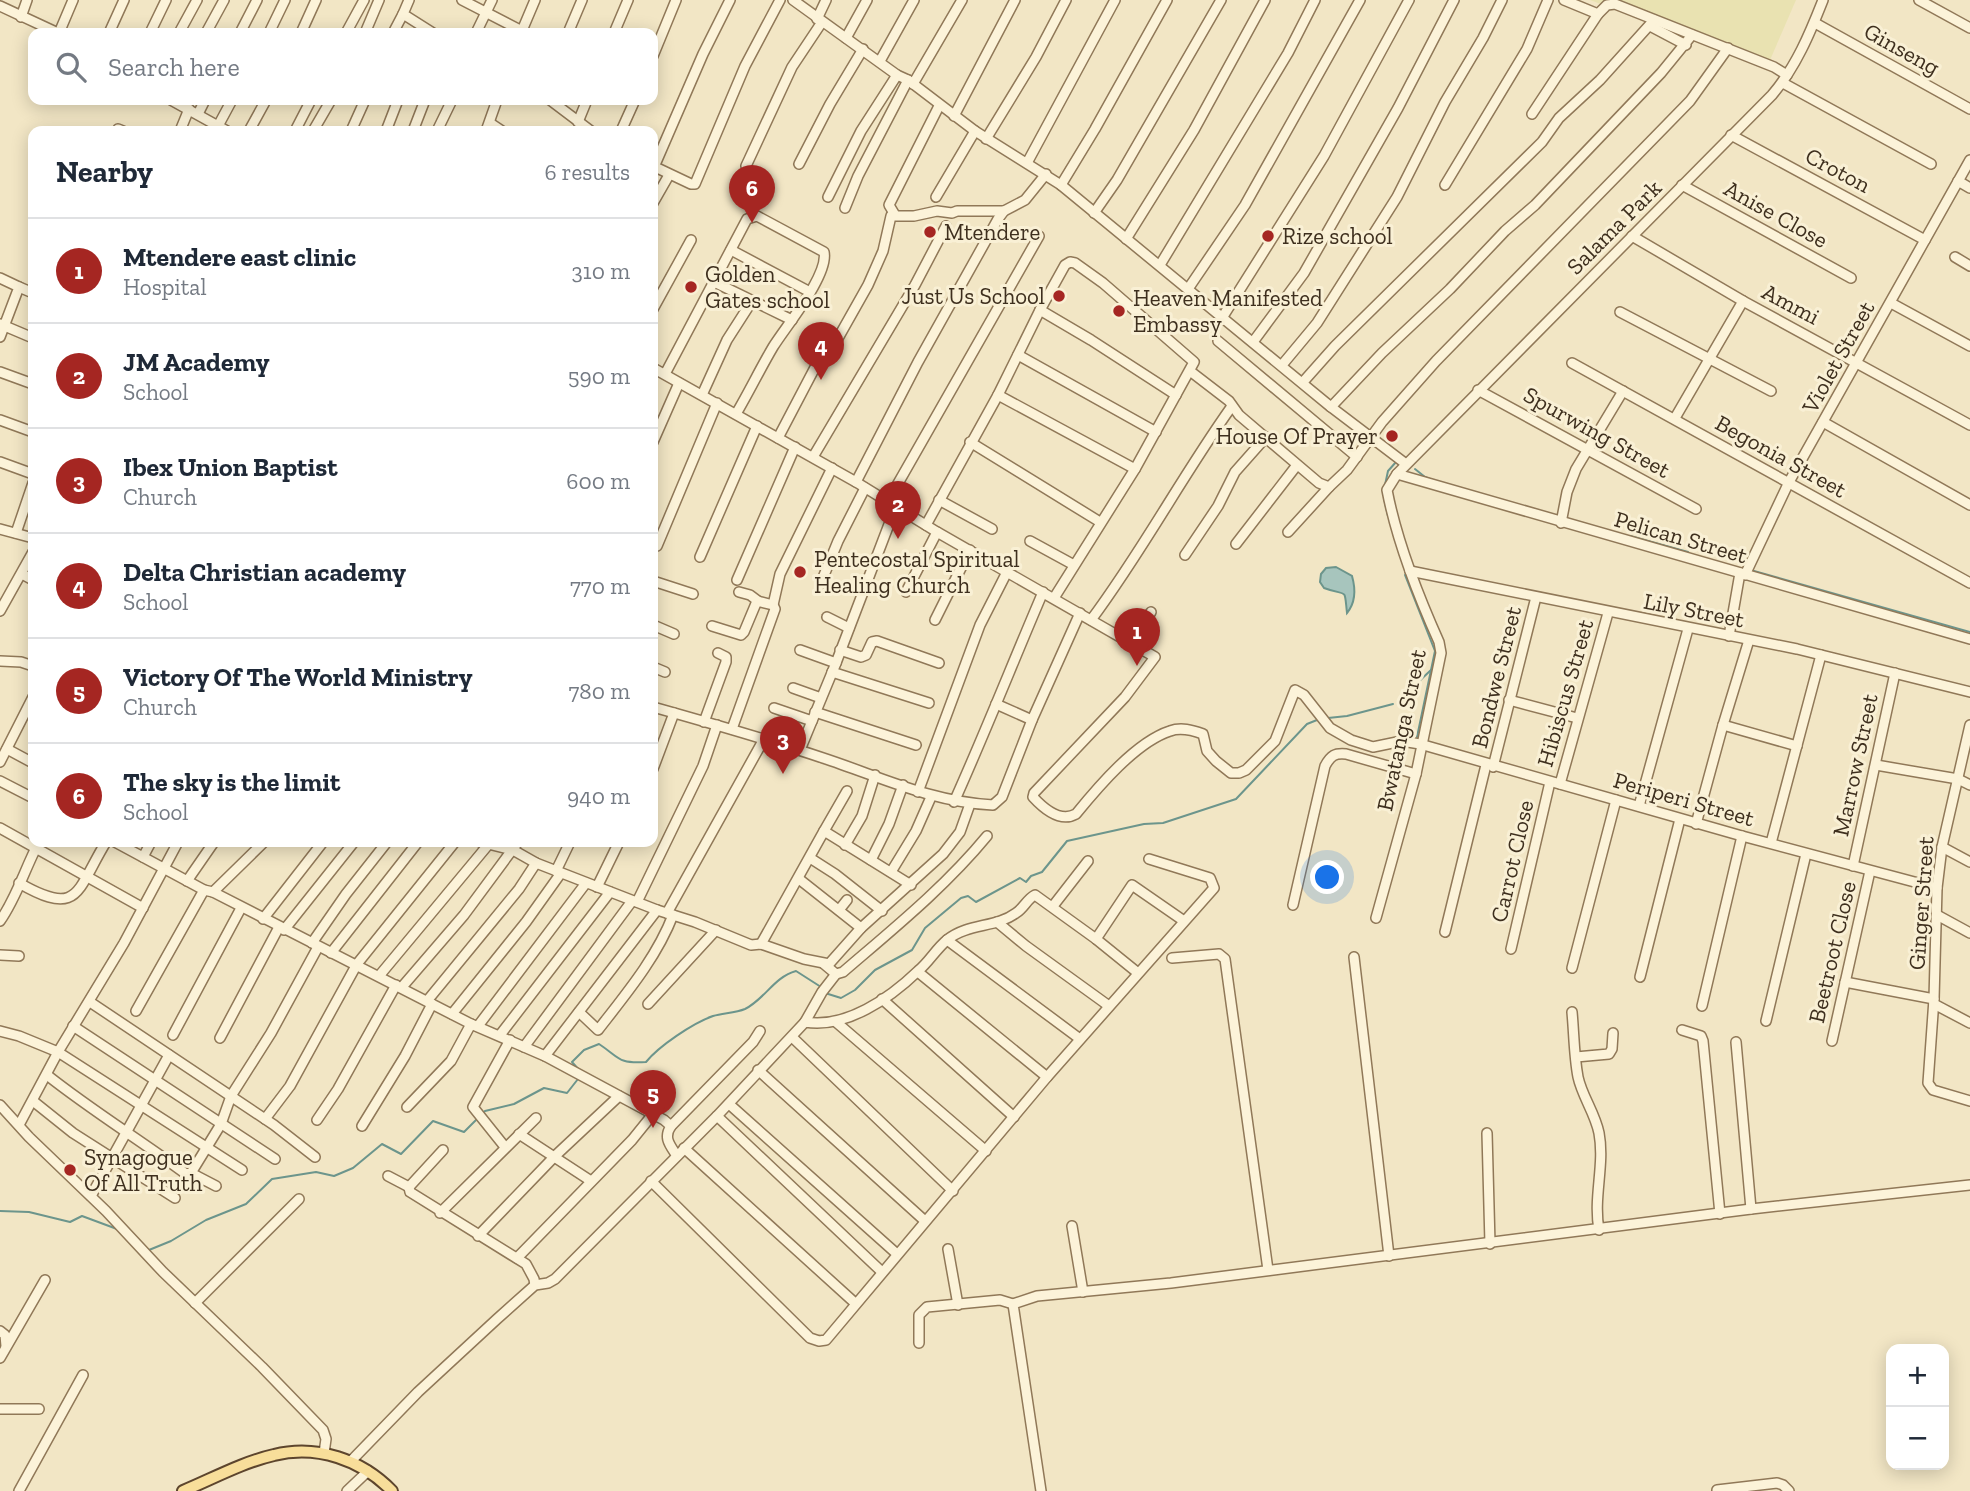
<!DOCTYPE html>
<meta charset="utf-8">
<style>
:root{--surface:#fff;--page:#f6f6f7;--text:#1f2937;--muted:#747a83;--line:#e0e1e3;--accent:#a52622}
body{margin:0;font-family:"Zilla Slab",serif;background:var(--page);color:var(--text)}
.controls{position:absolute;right:21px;bottom:21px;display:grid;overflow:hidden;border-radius:14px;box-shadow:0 4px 18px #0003}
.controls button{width:63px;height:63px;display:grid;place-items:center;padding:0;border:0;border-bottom:2px solid var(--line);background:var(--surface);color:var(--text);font:35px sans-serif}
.you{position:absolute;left:1328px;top:878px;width:24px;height:24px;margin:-18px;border:5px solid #fff;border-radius:50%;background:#1a73e8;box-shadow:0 0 0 10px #1a73e833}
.badge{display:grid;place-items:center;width:46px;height:46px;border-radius:50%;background:var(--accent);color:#fff;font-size:23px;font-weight:700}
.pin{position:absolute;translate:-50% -58px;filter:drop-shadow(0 2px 4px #0008)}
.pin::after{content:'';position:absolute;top:37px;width:24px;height:21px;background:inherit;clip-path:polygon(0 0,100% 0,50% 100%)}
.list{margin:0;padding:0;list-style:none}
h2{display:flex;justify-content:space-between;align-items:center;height:91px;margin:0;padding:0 28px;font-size:30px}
h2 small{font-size:23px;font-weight:400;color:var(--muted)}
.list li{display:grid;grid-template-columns:46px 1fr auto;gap:21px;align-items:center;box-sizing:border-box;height:105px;padding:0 28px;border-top:2px solid var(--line)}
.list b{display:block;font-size:26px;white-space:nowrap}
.list p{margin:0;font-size:23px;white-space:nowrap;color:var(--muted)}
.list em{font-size:23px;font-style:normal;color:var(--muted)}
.icon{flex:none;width:38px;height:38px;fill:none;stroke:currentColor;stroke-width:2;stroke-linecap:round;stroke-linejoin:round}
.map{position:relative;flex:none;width:1970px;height:1491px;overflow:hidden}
.search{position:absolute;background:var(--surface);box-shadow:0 4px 18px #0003;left:28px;top:28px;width:630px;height:77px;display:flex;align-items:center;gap:18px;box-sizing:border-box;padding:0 24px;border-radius:14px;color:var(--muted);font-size:26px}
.panel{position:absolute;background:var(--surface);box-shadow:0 4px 18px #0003;left:28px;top:126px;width:630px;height:721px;border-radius:14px}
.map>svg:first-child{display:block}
.farmland{fill:#e9e2b1}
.water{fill:#a7c5bd;stroke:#6c958c;stroke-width:2}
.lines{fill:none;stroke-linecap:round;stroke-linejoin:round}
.stream{stroke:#6c958c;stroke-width:2}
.minor-casing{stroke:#907858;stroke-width:12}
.major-casing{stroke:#5d452d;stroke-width:14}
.minor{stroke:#fcf3d9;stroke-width:9}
.major{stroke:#f8de9a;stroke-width:10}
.poi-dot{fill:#a52622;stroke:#f9f0d5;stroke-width:2.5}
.labels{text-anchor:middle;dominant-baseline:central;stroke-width:6;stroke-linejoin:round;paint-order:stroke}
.street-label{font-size:23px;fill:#3e2f1e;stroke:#f9f0d5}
.poi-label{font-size:23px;fill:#3e2f1e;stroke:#f9f0d5;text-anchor:start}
</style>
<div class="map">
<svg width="1970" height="1491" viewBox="0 0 1970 1491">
<rect width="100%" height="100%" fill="#f2e6c5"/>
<polygon class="farmland" points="1590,0 1796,0 1767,67"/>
<path class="water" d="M 1336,567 L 1352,576 C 1356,590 1356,602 1347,613 C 1344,586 1348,597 1324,588 L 1320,582 L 1321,574 L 1326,568 Z"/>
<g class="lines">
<g class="stream">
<polyline points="1415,469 1425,477 1435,481"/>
<polyline points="1385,485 1388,471 1396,462"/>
<polyline points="1384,498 1388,516"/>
<polyline points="1630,536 1688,552"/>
<polyline points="1754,571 1970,632"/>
<polyline points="1405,575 1435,651 1417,737"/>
<polyline points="1399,700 1431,670"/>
<polyline points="1328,718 1347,716 1393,704"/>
<polyline points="825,993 841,998 855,990 875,970 912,950 925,928 961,898 968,896 976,902 1020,878 1026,882 1031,876 1042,872 1067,841 1144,824 1163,823 1236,799 1307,724 1317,720"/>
<path d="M 580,1071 L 572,1062 L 584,1050 L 599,1044 C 620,1058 618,1064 646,1062 C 659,1046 693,1023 713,1016 C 723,1013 735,1013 745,1009 C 765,999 774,977 796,971 L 821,987"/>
<polyline points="482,1114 485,1111 514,1104 544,1088 567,1093 578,1079"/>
<polyline points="0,1211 29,1212 70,1222 82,1216 117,1229"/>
<polyline points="149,1250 171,1241 206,1220 246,1204 272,1179 316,1172 334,1176 353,1168 382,1144 401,1154 433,1121 464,1132 478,1118"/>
</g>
<g class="minor-casing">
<g id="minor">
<polyline points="409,0 403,14 433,33"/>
<polyline points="462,0 522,31"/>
<polyline points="793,0 897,75 908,80 975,131 1061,185 1331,407 1406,464"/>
<polyline points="1564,0 1598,14"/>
<path d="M 1823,0 C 1810,33 1796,67 1772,95 L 1397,474 L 1970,639"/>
<polyline points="1919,0 1970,28"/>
<polyline points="0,6 58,33"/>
<polyline points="21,17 27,0"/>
<polyline points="817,19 826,0"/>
<polyline points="1815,23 1970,109"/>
<polyline points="1650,26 1686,45"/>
<polyline points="59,33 73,0"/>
<polyline points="109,33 124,0"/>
<polyline points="150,33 166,0"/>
<polyline points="179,33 197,0"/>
<polyline points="206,33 224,0"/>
<polyline points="240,33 257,0"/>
<polyline points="269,33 285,0"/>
<polyline points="301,33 316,0"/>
<polyline points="346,33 364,0"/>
<polyline points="365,33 379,0"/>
<polyline points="393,33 403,14"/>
<polyline points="476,33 492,0"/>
<polyline points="521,33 535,0"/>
<polyline points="568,33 582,0"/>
<polyline points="614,33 628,0"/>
<polyline points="846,38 867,0"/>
<polyline points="653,56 676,0"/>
<polyline points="880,61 914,0"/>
<polyline points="1783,83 1931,164"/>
<polyline points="913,84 962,0"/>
<polyline points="171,100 227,131"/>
<polyline points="550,100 591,131"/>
<polyline points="198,114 205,100"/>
<polyline points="1532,114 1598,14 1607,5 1615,4 1774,67 1787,75"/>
<polyline points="954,116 1015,0"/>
<polyline points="578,122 587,100"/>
<polyline points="490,123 502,131"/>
<polyline points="218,126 232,100"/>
<polyline points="118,129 123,131"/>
<polyline points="180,131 189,109"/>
<polyline points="249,131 266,100"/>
<polyline points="295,131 311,100"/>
<polyline points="313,131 331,100"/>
<polyline points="351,131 365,100"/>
<polyline points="386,131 398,100"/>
<polyline points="413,131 425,100"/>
<polyline points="437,131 452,100"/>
<polyline points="486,131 497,100"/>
<polyline points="621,131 635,100"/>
<polyline points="1731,135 1925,240"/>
<polyline points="986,139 1036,57 1066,0"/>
<polyline points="1027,163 1115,0"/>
<polyline points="799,164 830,104 863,49"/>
<polyline points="653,166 691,184 695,184 745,66 780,0"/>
<polyline points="746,166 792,67 822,22"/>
<polyline points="654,167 703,54 730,0"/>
<polyline points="1958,181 1970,188"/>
<polyline points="1061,185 1095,129 1167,0"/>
<polyline points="1445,185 1527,49 1548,0"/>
<polyline points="1682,185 1851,278"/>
<polyline points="828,197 861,131 897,75"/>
<polyline points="936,197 975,131"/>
<polyline points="653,203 669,175"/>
<polyline points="845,208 858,176 908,80"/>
<polyline points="1094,213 1117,180 1221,0"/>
<polyline points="895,215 889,205 939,106"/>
<polyline points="1632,236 1743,301 1970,425"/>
<polyline points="1126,239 1194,130 1265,0"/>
<polyline points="731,250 810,292"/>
<polyline points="1955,257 1970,266"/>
<polyline points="1160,265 1288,53 1315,0"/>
<polyline points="0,278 19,287 0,337"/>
<polyline points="714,282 792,320"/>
<polyline points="19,287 33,293"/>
<polyline points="1188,289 1245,205 1360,0"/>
<polyline points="1891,303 1970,346"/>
<polyline points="653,309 691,240"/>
<polyline points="1040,310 1091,340 1176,395"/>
<polyline points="1620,312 1771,391"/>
<polyline points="1222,318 1324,156 1409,0"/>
<polyline points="0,324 33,338"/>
<polyline points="1218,341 1357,457"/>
<polyline points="1253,342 1304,273 1398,108 1454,0"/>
<polyline points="1018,355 1156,432"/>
<polyline points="1572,363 1970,583"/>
<polyline points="1282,365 1317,323 1397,197 1445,102 1483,38 1502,0"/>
<path d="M 653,368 L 856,482 L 937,532 L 1155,657 L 1125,697 L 1034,793 L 1033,797 C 1044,809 1060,823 1076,814 C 1098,787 1136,742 1170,731 C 1181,727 1192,730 1203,734 L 1207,751 L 1216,761 L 1231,773 L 1239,773 L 1246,770 L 1275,741 L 1295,690 L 1304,695 L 1330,728 L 1351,740 L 1373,747 L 1402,741 L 1420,744 L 1742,836 L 1937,888"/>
<polyline points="1190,371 1229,401 1239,415 1319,483 1329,487 1347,470 1382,422 1436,361 1690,101 1728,48"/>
<polyline points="0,372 33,384"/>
<path d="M 665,374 L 747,219 L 757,216 L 824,252 C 829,275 786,326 773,347 C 760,369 749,392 736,414"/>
<polyline points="1303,382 1335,346 1542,142 1559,118 1600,80 1654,20"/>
<polyline points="1478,390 1696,509"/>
<polyline points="702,395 727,340 752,301"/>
<polyline points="998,395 1135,469"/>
<polyline points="1331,407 1382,353 1450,289 1505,231 1535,205 1661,73 1692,35"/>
<polyline points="1675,418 1743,301"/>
<polyline points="0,420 33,432"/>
<polyline points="1823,422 1970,505"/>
<polyline points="778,438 821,356 837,340 868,285 883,251 891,216 914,216 937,211 952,213 957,211 1004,211"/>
<polyline points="653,442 679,383"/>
<polyline points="970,442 1100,522"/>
<polyline points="813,457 915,285 946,226"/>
<polyline points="0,462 33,474"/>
<polyline points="856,482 918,362 998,219 1004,211 1025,200 1046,174"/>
<polyline points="939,500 992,529"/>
<polyline points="888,501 1039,236"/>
<polyline points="1561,523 1567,492 1576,469 1623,391"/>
<polyline points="926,525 998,395 1040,310 1065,265 1070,262 1075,263 1103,283 1194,362 1135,469 1054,598"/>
<polyline points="0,529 33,538"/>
<polyline points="1288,532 1329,487"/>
<polyline points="16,533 33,483"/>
<polyline points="1030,541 1074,565"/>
<polyline points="1236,544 1297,465"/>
<polyline points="657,546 717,403"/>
<polyline points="1185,555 1218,506 1235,472 1266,437"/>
<polyline points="700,557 757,426"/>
<polyline points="1410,571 1797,649 1970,692"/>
<polyline points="22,574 33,580"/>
<polyline points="1745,575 1789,482 1970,160"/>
<polyline points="737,580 795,447"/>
<polyline points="653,581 693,594"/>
<polyline points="820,585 838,541 865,488"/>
<polyline points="739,592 750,595 758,601"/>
<polyline points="906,592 937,532"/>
<polyline points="773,605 780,574 832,468"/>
<polyline points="0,611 33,552"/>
<polyline points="827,617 849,628"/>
<polyline points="935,620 970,550"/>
<path d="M 1091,620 C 1142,552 1182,476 1232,406"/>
<polyline points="653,625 674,634"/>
<polyline points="712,626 741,635 744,632 757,601 773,605 775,609 732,729"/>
<polyline points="1729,636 1740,573"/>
<polyline points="1132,643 1151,612"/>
<polyline points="800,650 836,663"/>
<polyline points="840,650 861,657 866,655 872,642 877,641 939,663"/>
<polyline points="0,661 21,662 33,666"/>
<polyline points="653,667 665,672"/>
<polyline points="832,672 929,703"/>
<polyline points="793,688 821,698"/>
<polyline points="1509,700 1577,718"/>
<polyline points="996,704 1032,720"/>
<path d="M 653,707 C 710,723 767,739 823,758 C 881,777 931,802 993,805 L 1002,797 L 1032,720 L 1080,613"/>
<polyline points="774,708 812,721"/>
<polyline points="815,712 916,745"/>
<polyline points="704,722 726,662 726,657 718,653"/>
<polyline points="1723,725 1797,746"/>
<polyline points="1970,725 1942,847 1937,888 1934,999 1928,1083 1933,1090 1970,1101"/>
<polyline points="7,749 33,763"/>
<polyline points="800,750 836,663 896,506"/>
<polyline points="0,762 33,697"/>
<polyline points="1876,765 1958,779 1970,785"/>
<polyline points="1493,767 1536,597"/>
<polyline points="653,769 674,713"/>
<polyline points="0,781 33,798"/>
<polyline points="1560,784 1608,613"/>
<polyline points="918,792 980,625 1007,572"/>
<path d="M 954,802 C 985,733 1013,662 1043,592"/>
<polyline points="1639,806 1688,629"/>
<polyline points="1696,824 1723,725 1749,640"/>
<polyline points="0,828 143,908"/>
<polyline points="824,831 847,791"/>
<path d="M 115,842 L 204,890 L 213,892 L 471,1024 L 545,1056 L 664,1120 L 671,1126 C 663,1138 670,1145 677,1156"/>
<polyline points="480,842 513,850 536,863 657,910 695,922 751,945 761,944 804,959 829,964 861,928 943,854 960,832 970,804"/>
<polyline points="1771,843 1821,655"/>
<polyline points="845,845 862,816 875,775"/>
<polyline points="1942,847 1970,862"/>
<polyline points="143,857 151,842"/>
<polyline points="810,858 835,874 882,911"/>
<polyline points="871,860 889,824 903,785"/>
<polyline points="1853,866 1895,673"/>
<polyline points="556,871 570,842"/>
<polyline points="891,872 916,831 931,797"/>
<polyline points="799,879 861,928"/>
<polyline points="187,881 214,842"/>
<path d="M 19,883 C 80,918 76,891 106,842"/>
<polyline points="597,887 619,842"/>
<polyline points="213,892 264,842"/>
<polyline points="637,902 703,766 717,725"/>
<path d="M 1293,905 L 1325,766 C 1331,755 1335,753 1346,754 L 1416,774"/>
<polyline points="1053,906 1088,861"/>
<polyline points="839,910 847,900"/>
<polyline points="667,913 764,739"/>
<polyline points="1937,915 1970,933"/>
<path d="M 1376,918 L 1416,774 L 1441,653 L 1439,642 C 1417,593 1397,542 1387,490 L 1397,474"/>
<polyline points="263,919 323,842"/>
<path d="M 0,921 C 17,897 25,868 39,842"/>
<polyline points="997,922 1026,946 1109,1006"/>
<polyline points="284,930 354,842"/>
<polyline points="1445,932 1486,765"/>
<polyline points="1096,939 1132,885 1184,921"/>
<polyline points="947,940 1080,1039"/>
<polyline points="312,943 346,894 387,842"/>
<polyline points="761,944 824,831 911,885"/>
<polyline points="1511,949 1550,782"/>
<polyline points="331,953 418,842"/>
<polyline points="0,955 19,956"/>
<polyline points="1354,957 1389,1256"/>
<polyline points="1172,958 1219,954 1225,959 1268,1270"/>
<path d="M 824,964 L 836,974 L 843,972 C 893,929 945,887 987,836"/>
<polyline points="1572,968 1616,800"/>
<polyline points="918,972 1047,1077"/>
<polyline points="379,976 488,845"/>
<polyline points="1640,977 1680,819"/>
<polyline points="1845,982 1934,999"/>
<polyline points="402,987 464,915 518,842"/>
<polyline points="882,999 1014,1117"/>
<polyline points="427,1001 519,889 536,863"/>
<polyline points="90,1002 274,1125 315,1157"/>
<polyline points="648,1004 716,930"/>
<polyline points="1934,1004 1970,1023"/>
<polyline points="1702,1006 1742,836"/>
<polyline points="136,1011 204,890"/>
<path d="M 579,1012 L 598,1030 C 626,994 657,957 673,915"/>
<path d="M 1572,1012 C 1574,1033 1574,1056 1578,1077 C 1582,1096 1595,1113 1599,1133 C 1605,1165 1593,1197 1599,1230"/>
<polyline points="452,1014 526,922 561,873"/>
<polyline points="1766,1021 1806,854"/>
<polyline points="805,1022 822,992 836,974"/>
<polyline points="836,1022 986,1151"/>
<polyline points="73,1026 275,1159"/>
<polyline points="478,1026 586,883"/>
<polyline points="1682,1030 1701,1036 1703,1041 1720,1214"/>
<polyline points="0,1031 19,1036 58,1052 242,1170"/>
<polyline points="173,1035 241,908"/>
<polyline points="500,1035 610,892"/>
<polyline points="792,1037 953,1191"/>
<polyline points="220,1038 279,927"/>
<polyline points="1832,1041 1870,871"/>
<polyline points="1736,1042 1751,1209"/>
<polyline points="524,1047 632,901"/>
<polyline points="545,1056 657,910"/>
<polyline points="1576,1057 1609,1054 1612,1049 1613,1033"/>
<polyline points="758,1070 925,1221"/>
<path d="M 47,1075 C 91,1110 140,1140 186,1174 L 191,1173 L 221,1124 L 231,1096 L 271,1033 L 318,947"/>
<polyline points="33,1101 73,1133 175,1198"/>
<polyline points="729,1104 897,1254"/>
<polyline points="0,1105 29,1137 106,1211 163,1272 262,1367 323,1430 326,1439 324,1453"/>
<polyline points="407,1107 451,1061 471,1024"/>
<polyline points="717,1116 882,1272"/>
<polyline points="265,1119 290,1086 357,964 455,842"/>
<polyline points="317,1120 338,1089 396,985"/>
<polyline points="19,1125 58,1052 124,943 178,842"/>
<polyline points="362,1126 405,1056 432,1004"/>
<polyline points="671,1126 753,1042 760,1031"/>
<polyline points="1487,1133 1490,1244"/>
<polyline points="519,1134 591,1181"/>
<polyline points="505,1147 473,1107 510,1040"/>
<polyline points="684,1148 855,1303"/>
<polyline points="443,1150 409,1187 410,1192 526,1264 534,1279 535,1285"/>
<polyline points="191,1173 216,1186"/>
<polyline points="388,1176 409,1187"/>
<polyline points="651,1181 810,1338 819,1341 826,1340 1047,1077 1214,888 1210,878 1149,859"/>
<polyline points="91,1196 169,1055"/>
<polyline points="440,1213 536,1118"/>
<polyline points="1072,1226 1083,1292"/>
<polyline points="478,1236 555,1156 619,1096"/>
<polyline points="948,1249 958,1305"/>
<polyline points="517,1258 632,1140 653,1114"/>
<polyline points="195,1303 299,1199"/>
<polyline points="0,1331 5,1335 6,1346"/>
<polyline points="919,1343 919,1315 927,1307 1000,1300 1013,1304"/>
<polyline points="0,1358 45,1280"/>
<polyline points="0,1409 39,1409"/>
<path d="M 351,1461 L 418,1392 L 497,1319 L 535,1285 L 548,1283 L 555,1279 L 717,1116 L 805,1022 C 846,1029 890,998 918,971 C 929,962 936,949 947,940 C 968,923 996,928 1016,913 C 1024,908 1027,899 1035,895 L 1096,939 L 1138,973"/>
<polyline points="1717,1490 1777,1483 1783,1485 1789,1491"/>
<polyline points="19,1491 83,1375"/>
<polyline points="347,1491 368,1471"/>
<polyline points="1041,1491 1013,1304 1037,1296 1171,1283 1751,1209 1970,1185"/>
</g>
</g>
<g class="major-casing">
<path id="major" d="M 183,1491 C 212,1479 243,1462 274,1455 C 317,1444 362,1460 392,1491"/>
</g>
<use href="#minor" class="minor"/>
<use href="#major" class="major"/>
</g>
<g class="poi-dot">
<circle cx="930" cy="232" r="7"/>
<circle cx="1268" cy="236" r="7"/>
<circle cx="691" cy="287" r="7"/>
<circle cx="1059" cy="296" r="7"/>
<circle cx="1119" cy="311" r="7"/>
<circle cx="1392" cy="436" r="7"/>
<circle cx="800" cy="572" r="7"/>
<circle cx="70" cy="1170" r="7"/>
</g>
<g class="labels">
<g class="street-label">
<text transform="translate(1902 49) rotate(29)">Ginseng</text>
<text transform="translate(1838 170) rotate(28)">Croton</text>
<text transform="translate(1776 214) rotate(29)">Anise Close</text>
<text transform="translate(1614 227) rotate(-45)">Salama Park</text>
<text transform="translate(1791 304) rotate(28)">Ammi</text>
<text transform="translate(1838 357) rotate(-61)">Violet Street</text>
<text transform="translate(1597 432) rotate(29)">Spurwing Street</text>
<text transform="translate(1781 456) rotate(29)">Begonia Street</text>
<text transform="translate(1681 537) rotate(16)">Pelican Street</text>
<text transform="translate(1694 610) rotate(11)">Lily Street</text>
<text transform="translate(1496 677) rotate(-76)">Bondwe Street</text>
<text transform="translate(1565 693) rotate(-74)">Hibiscus Street</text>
<text transform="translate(1401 730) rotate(-78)">Bwatanga Street</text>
<text transform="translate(1855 765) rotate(-78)">Marrow Street</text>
<text transform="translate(1684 799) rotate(16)">Periperi Street</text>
<text transform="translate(1512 861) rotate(-77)">Carrot Close</text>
<text transform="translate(1921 903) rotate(-86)">Ginger Street</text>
<text transform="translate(1832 952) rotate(-77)">Beetroot Close</text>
</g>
<g class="poi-label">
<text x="944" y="232">Mtendere</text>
<text x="1282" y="236">Rize school</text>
<text x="705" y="274">Golden<tspan x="705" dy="26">Gates school</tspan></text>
<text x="1045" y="296" text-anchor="end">Just Us School</text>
<text x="1133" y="298">Heaven Manifested<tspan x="1133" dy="26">Embassy</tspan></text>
<text x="1378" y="436" text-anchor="end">House Of Prayer</text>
<text x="814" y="559">Pentecostal Spiritual<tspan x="814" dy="26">Healing Church</tspan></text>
<text x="84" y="1157">Synagogue<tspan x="84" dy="26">Of All Truth</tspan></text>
</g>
</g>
</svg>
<div class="controls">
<button>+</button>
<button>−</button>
</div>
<div class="you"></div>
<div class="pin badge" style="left:1137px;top:666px">1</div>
<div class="pin badge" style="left:898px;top:539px">2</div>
<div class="pin badge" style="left:783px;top:774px">3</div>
<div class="pin badge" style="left:821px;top:380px">4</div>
<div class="pin badge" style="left:653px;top:1128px">5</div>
<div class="pin badge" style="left:752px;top:223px">6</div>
<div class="search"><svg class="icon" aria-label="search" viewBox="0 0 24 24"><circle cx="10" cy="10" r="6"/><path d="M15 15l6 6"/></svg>Search here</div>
<section class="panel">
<h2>Nearby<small>6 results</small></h2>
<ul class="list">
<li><span class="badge">1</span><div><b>Mtendere east clinic</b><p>Hospital</p></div><em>310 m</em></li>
<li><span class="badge">2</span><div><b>JM Academy</b><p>School</p></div><em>590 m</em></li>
<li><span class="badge">3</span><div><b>Ibex Union Baptist</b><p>Church</p></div><em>600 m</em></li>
<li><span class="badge">4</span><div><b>Delta Christian academy</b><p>School</p></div><em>770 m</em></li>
<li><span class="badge">5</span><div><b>Victory Of The World Ministry</b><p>Church</p></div><em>780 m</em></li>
<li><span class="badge">6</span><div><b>The sky is the limit</b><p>School</p></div><em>940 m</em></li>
</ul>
</section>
</div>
